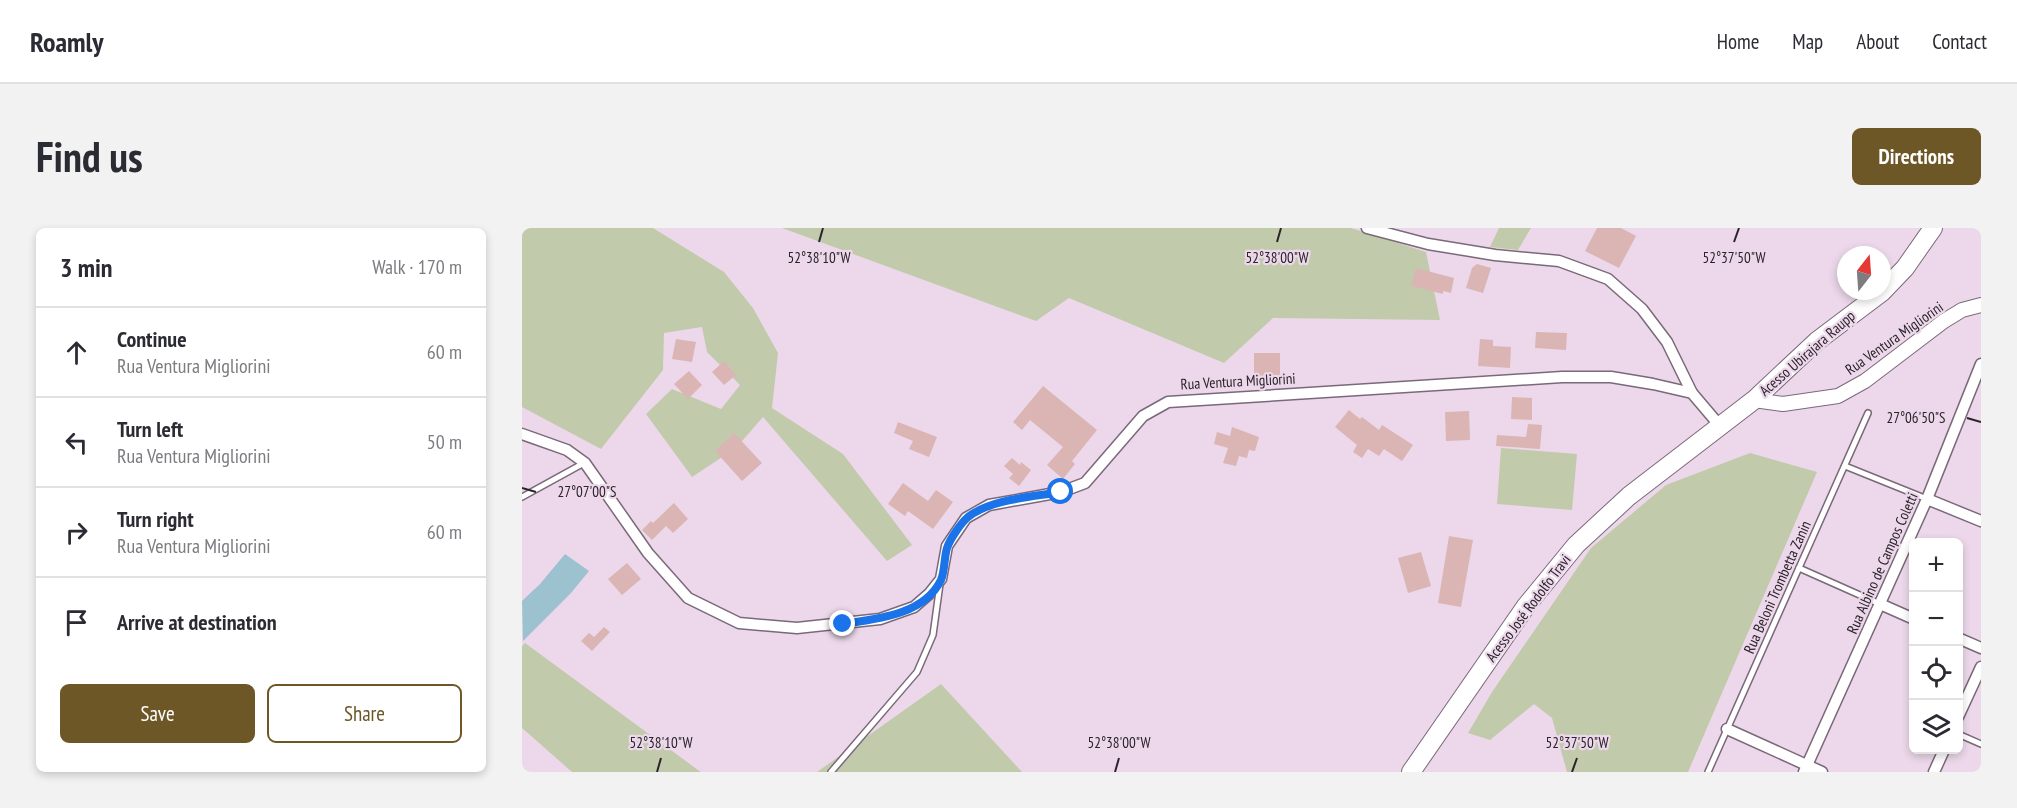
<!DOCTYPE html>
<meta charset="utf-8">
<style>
:root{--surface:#fff;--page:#f2f2f3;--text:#2b2b33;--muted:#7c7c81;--line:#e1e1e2;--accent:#6e5727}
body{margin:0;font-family:"PT Sans Narrow",sans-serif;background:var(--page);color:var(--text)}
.controls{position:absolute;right:18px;bottom:18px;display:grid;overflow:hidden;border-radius:9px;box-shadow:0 3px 9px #0003}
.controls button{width:54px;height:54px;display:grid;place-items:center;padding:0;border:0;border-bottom:2px solid var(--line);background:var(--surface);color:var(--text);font:30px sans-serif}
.compass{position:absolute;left:1315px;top:18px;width:54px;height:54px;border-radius:50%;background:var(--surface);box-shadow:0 3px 9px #0003;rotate:17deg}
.stop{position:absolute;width:18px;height:18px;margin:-14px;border:4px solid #1a73e8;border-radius:50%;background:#fff}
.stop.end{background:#1a73e8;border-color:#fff;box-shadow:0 2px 6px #0008}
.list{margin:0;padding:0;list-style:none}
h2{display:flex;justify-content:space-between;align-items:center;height:78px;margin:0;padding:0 24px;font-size:26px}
h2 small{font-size:20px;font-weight:400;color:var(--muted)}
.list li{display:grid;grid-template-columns:39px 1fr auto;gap:18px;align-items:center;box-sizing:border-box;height:90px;padding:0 24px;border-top:2px solid var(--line)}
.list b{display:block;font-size:22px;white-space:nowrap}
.list p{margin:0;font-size:20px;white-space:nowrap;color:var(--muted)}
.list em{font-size:20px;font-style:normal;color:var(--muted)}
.actions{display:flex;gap:12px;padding:18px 24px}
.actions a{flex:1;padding:14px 0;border:2px solid var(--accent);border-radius:9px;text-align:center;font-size:21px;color:var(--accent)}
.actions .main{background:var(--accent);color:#fff}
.icon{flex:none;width:33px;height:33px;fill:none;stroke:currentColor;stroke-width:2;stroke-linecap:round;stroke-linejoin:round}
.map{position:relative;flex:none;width:1459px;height:544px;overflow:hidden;border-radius:9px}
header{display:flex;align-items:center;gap:36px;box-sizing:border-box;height:84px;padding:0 30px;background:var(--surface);border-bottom:2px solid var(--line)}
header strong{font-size:28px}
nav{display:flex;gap:33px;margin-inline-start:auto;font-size:21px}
.intro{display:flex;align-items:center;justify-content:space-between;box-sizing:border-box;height:144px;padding:0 36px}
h1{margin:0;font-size:42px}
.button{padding:15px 27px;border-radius:9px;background:var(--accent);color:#fff;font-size:21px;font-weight:700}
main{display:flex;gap:36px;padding:0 36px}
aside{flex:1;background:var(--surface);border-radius:9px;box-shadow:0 3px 9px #0003}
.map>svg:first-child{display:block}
.green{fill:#c2caac}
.water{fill:#9cc1cf}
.building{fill:#dab5b3}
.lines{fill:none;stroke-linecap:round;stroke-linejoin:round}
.service-casing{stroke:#7a6979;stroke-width:8}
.minor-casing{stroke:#7a6979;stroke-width:13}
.tertiary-casing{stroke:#7a6979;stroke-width:16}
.trunk-casing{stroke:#7a6979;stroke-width:20}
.service{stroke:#fff;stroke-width:5}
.minor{stroke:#fff;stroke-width:10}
.tertiary{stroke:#fff;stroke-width:14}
.trunk{stroke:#fff;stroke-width:18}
.route{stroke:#1a73e8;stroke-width:8}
.ticks{fill:none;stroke:#2a2329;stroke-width:2}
.labels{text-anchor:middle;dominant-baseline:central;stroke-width:4.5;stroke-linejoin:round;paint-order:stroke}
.street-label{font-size:15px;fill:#2a2329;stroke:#ecd8ea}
.ticks-label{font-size:15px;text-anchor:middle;fill:#2a2329;stroke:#ecd8ea;stroke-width:4.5;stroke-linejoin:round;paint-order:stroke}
</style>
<header>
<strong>Roamly</strong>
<nav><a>Home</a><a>Map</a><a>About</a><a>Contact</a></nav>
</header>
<div class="intro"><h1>Find us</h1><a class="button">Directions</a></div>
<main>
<aside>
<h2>3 min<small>Walk · 170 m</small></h2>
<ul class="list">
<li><svg class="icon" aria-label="ahead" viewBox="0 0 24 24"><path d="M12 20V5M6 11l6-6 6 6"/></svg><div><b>Continue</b><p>Rua Ventura Migliorini</p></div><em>60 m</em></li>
<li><svg class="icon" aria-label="left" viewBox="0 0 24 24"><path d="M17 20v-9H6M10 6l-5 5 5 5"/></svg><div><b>Turn left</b><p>Rua Ventura Migliorini</p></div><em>50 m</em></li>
<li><svg class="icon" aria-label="right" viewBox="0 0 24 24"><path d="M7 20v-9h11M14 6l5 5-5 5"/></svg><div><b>Turn right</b><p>Rua Ventura Migliorini</p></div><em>60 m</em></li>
<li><svg class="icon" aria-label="arrive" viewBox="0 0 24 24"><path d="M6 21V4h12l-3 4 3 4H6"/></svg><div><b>Arrive at destination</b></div></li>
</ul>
<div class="actions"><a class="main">Save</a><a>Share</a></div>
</aside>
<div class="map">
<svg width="1459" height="544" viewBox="0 0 1459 544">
<rect width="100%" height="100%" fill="#ecd8ea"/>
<g class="green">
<polygon points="0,0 131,0 202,44 231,80 256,125 250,180 321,226 390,317 365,333 241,189 214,220 170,249 124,186 150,161 199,181 218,157 185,124 180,99 142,105 141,142 79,221 0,179"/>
<polygon points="260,0 829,0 904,24 918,92 751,90 702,135 547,70 514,93"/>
<polygon points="977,0 1009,0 996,22 968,19"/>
<polygon points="979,220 1055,226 1050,282 975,276"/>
<polygon points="1228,225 1295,244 1166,544 1045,544 1030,490 1012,476 968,512 946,505 970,464 1069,320 1144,257"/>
<polygon points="3,415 176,542 179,544 50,544 0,500 0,418"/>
<polygon points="419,456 500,544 295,544"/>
</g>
<polygon class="water" points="43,326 67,343 49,365 1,413 0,373 18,356"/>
<g class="building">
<polygon points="1075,0 1099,0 1114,8 1097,40 1063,23"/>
<polygon points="955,36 969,40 961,65 944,60 950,40"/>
<polygon points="894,40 932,50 929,65 921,63 921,66 889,58"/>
<polygon points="1014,104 1045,105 1044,122 1013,120"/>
<polygon points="154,111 174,114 170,134 150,131"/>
<polygon points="958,111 971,112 971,118 989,119 988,140 956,138"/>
<polygon points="732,125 758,125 758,149 732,148"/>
<polygon points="202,133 214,147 202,157 190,144"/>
<polygon points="167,143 180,157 166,171 152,156"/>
<polygon points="521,158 575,202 550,233 553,236 541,251 525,237 541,219 508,192 500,202 491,194"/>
<polygon points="990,169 1010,170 1010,192 989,191"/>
<polygon points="827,182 838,191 840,189 857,202 860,197 891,217 880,233 862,221 857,228 846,221 840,230 831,224 835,217 813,199"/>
<polygon points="947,183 948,212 924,213 923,184"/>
<polygon points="376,194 415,209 407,229 387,221 391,213 372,205"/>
<polygon points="1006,196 1020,197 1018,221 974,218 975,207 1004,209"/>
<polygon points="710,199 737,209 733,223 727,222 725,230 717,228 714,238 701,235 706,220 692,216 695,204 708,208"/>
<polygon points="212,205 240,235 220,253 193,223"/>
<polygon points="490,230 498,237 499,234 509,242 497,258 487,250 491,246 482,238"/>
<polygon points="381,255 406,273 414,262 431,274 411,301 386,283 383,288 366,276"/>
<polygon points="152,275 166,291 151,305 144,298 130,312 120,302 129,293 131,295"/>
<polygon points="927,308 951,312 939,379 916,375"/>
<polygon points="899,324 909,358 886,365 876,330"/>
<polygon points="105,335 119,351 100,367 86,351"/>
<polygon points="82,399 88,404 70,423 59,413 67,405 72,409"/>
</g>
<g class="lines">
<g class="service-casing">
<g id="service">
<polyline points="1323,238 1405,271"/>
<polyline points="0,269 62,235"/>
<polyline points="1277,340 1358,376"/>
<polyline points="1436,506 1459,516"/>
<polyline points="309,544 395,444 411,407 418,356"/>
<polyline points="1186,544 1346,185"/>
</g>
</g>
<g class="minor-casing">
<g id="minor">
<polyline points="845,0 906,16 973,27 1037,33 1086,51 1120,81 1145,114 1170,165"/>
<polyline points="0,206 45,222 63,235 126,325 166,370 217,395 275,400 358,391 392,379 407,366 419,351 425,318 444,290 467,277 539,264 563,255 621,188 646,174 1040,149 1089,149 1131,156 1170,165 1198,198"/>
<polyline points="1405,271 1459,293"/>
<polyline points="1358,376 1392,391"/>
<polyline points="1436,410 1459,420"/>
<polyline points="1436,489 1459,439"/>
<polyline points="1205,501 1300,544"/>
<polyline points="1282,544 1405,271 1459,136"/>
<polyline points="1412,544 1422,522"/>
</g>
</g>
<g class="tertiary-casing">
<polyline id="tertiary" points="1232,172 1261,176 1316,168 1343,153 1422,93 1440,82 1459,77"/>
</g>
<g class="trunk-casing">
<polyline id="trunk" points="889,544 1004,378 1054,317 1107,268 1232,172 1295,113 1360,64 1383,40 1411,0"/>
</g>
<use href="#service" class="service"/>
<use href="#minor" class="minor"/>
<use href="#tertiary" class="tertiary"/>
<use href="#trunk" class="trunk"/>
</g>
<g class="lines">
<path class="route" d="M 321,396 C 355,391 402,387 419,352 C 423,342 422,330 425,320 C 428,311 439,295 446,289 C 469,271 510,269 539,264"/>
</g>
<path class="ticks" d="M 297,14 L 301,0M 755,14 L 759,0M 1212,14 L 1217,0M 1445,190 L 1459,194M 0,260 L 14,264M 135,544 L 139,530M 593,544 L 597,530M 1050,544 L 1055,530"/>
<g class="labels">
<g class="street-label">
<text transform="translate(1372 110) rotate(-35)">Rua Ventura Migliorini</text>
<text transform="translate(1285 125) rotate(-41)">Acesso Ubirajara Raupp</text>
<text transform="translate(716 153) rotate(-3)">Rua Ventura Migliorini</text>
<text transform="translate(1360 335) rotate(-66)">Rua Albino de Campos Coletti</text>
<text transform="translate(1255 359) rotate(-66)">Rua Beloni Trombetta Zanin</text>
<text transform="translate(1006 380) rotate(-53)">Acesso José Rodolfo Travi</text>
</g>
</g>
<g class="ticks-label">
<text x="297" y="35">52°38'10"W</text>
<text x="755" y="35">52°38'00"W</text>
<text x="1212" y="35">52°37'50"W</text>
<text x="1394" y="195">27°06'50"S</text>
<text x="65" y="269">27°07'00"S</text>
<text x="139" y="520">52°38'10"W</text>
<text x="597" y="520">52°38'00"W</text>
<text x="1055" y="520">52°37'50"W</text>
</g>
</svg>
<div class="controls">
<button>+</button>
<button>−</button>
<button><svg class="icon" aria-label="locate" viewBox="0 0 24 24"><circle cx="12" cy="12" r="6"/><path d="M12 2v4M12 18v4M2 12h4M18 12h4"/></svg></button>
<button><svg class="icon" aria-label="layers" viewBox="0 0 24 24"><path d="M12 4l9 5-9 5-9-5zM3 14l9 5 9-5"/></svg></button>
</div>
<svg class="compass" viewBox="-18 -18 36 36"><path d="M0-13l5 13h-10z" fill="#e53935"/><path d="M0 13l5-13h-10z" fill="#7c7c81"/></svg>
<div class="stop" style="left:539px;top:264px"></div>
<div class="stop end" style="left:321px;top:396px"></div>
</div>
</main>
